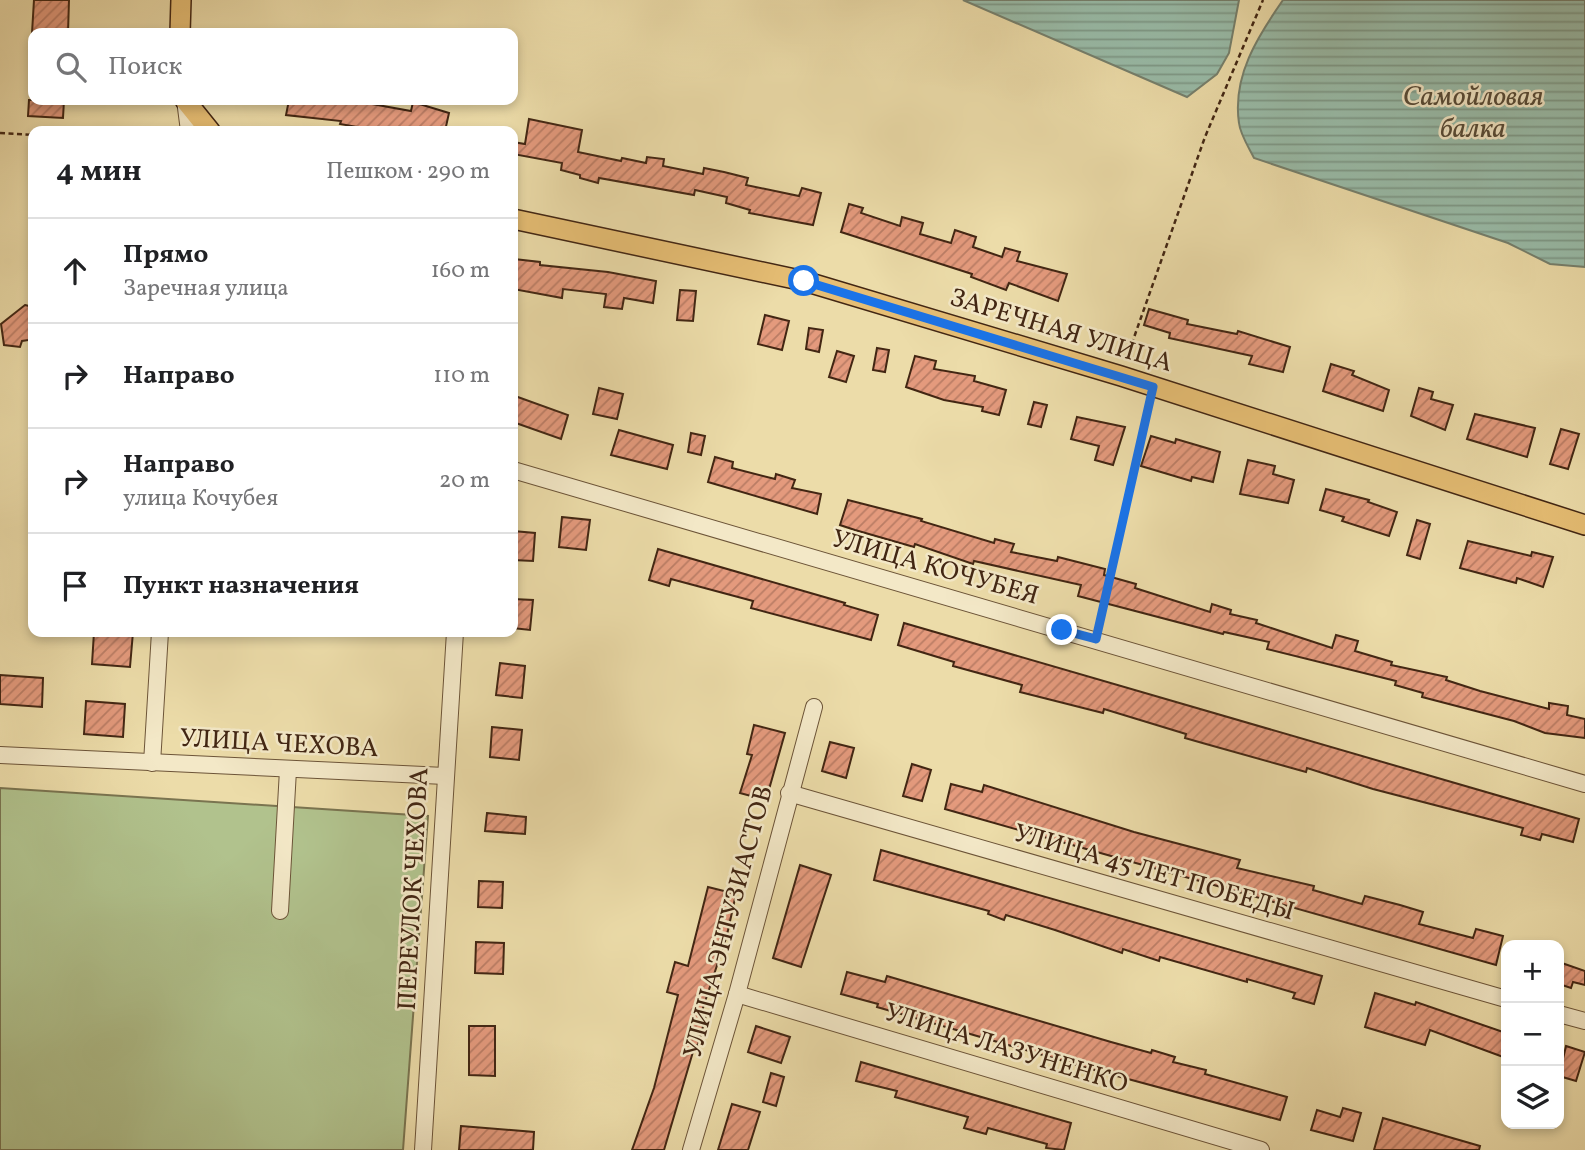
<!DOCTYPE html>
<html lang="ru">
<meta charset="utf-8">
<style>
:root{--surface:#fff;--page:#f2f2f2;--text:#202124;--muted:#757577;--line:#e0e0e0}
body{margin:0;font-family:Vollkorn,serif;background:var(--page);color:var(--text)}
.controls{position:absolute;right:21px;bottom:21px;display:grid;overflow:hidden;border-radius:14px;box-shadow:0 4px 10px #0003}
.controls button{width:63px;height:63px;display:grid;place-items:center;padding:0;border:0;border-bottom:2px solid var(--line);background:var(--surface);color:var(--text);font:35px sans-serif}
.stop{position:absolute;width:21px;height:21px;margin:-16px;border:5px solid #1a73e8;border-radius:50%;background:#fff}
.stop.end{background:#1a73e8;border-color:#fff;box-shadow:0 2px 7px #0008}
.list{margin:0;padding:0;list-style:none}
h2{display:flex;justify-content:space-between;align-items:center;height:91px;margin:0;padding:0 28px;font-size:30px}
h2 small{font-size:23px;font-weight:400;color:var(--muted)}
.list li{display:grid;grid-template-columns:46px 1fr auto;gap:21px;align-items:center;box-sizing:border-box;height:105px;padding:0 28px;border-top:2px solid var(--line)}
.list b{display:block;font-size:26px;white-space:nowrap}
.list p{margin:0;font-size:23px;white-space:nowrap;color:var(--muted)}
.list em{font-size:23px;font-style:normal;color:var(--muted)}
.icon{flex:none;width:38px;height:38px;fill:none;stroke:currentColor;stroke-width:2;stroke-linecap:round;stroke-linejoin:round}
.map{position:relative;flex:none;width:1585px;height:1150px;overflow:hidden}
.search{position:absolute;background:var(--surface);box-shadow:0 4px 10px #0003;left:28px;top:28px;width:490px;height:77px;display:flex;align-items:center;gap:18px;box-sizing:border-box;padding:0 24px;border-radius:14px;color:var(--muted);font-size:26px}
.panel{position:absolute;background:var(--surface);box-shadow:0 4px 10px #0003;left:28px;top:126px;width:490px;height:511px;border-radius:14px}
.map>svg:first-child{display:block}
.green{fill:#b1c28d;stroke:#7a7450;stroke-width:2}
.water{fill:url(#water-rules);stroke:#76806d;stroke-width:2}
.building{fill:url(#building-hatch);stroke:#422613;stroke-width:2}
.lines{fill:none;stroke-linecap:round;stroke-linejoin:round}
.minor-casing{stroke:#6c5438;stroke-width:18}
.major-casing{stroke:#422613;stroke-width:22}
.path{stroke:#422613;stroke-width:2.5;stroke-dasharray:5 3.5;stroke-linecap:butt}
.minor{stroke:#f3e8c7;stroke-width:16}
.major{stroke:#e6be74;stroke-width:19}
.route{stroke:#1a73e8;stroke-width:9}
.labels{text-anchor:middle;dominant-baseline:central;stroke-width:5;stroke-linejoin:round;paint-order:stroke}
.street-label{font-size:26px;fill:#422613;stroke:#f3e8c7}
.water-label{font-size:28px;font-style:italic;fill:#584c38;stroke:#f3e8c7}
</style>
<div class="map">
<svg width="1585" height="1150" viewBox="0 0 1585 1150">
<defs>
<pattern id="water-rules" width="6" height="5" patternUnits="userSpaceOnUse" patternTransform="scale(1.75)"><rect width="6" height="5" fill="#99bca9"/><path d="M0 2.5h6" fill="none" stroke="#7e9988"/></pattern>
<pattern id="building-hatch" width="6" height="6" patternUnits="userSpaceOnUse" patternTransform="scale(1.75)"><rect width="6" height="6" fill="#e49a7d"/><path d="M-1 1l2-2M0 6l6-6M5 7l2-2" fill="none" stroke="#ba7d65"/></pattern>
</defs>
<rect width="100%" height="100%" fill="#ecdca9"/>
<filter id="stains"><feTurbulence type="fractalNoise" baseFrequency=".00286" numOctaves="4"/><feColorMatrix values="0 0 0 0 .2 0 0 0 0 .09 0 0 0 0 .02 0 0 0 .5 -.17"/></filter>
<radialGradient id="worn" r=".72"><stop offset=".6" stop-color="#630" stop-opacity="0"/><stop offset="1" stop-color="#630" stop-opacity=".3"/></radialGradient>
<polygon class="green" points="0,788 428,816 403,1150 0,1150"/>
<g class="water">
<polygon points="963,0 1239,0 1229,53 1217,74 1187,97"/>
<path d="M 1283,0 L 1585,0 L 1585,267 L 1550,264 L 1508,243 L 1254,158 C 1249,148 1240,134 1239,123 C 1232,76 1258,36 1283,0 Z"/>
</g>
<g class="building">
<polygon points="34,0 69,0 68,33 32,33"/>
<polygon points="29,100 64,100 63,118 28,116"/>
<polygon points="289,100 350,100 411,111 413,102 449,113 445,131 380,131 340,124 341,121 286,115"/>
<polygon points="529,119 582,130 578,152 621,161 622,158 646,163 647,157 664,159 663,166 703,174 704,168 724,172 748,178 746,185 799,196 802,188 821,193 813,225 749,213 750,210 726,203 727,197 695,190 694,195 599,178 598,183 580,178 580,175 561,170 562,163 513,154 513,142 525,144"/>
<polygon points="849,204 863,208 861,213 900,226 902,217 923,223 920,234 951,243 955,230 976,237 973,247 1002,257 1005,248 1020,252 1017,261 1067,274 1058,301 1009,283 1006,290 971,277 972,274 841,232"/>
<polygon points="514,259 540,262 540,265 608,272 656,281 653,303 624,298 622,309 604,307 606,294 563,289 562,298 513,289"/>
<polygon points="680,290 696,291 693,321 677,320"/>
<polygon points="25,305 33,307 33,332 29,331 29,340 22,341 20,347 4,345 1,324"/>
<polygon points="1149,309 1188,320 1187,324 1237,334 1238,331 1290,347 1283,372 1249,364 1252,356 1169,338 1170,333 1144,325"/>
<polygon points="765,315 789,321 782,350 758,344"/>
<polygon points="809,328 823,330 819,352 806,349"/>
<polygon points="877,348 889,350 885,372 873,370"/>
<polygon points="837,351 854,356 846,382 829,377"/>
<polygon points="915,356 936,361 934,369 975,376 974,381 1006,390 999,415 982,411 983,407 944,400 906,387"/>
<polygon points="1331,364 1354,371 1352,375 1389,390 1383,411 1323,391"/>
<polygon points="599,388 623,394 617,419 593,414"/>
<polygon points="1419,388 1433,392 1431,399 1453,405 1445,430 1411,416"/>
<polygon points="515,396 568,415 561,439 513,422"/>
<polygon points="1034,402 1047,405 1041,427 1028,424"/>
<polygon points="1475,414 1535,428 1527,457 1467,439"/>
<polygon points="1077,417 1125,427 1113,465 1095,460 1099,446 1071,439"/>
<polygon points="1561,429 1579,434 1568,469 1550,464"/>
<polygon points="619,430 673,445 667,469 611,455"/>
<polygon points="691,433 705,436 701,455 688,452"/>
<polygon points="1151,436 1175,443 1176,439 1220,452 1213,482 1192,477 1191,481 1141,466"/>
<polygon points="715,457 733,462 732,468 775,479 776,474 795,480 792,488 821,494 817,514 708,482"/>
<polygon points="1248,460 1275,466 1273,474 1294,480 1288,503 1240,494"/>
<polygon points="1326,489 1369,500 1368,502 1397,512 1389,536 1342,521 1344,517 1320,510"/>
<polygon points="848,500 922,519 921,521 994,543 995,539 1014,544 1011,552 1057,561 1058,557 1105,569 1104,575 1136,584 1135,588 1210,612 1212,604 1231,610 1230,614 1257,620 1256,623 1332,648 1336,635 1358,641 1355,651 1392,662 1391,665 1447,677 1446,680 1480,691 1549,709 1549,703 1568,706 1567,715 1585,719 1585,738 1545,733 1514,721 1422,697 1423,693 1395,685 1396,681 1267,649 1269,642 1224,632 1223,634 1078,596 1081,585 974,561 973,564 915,544 914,547 855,530 840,525"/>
<polygon points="562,517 590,520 586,550 559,547"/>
<polygon points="1417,520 1430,524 1420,559 1407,555"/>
<polygon points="513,531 535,533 533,561 513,560"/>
<polygon points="1468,541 1531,556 1532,552 1553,557 1543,587 1517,578 1516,583 1460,568"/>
<polygon points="658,549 845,603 844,605 878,615 871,640 751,608 753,601 671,579 669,586 649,580"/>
<polygon points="513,599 533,600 530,630 513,628"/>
<polygon points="904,623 1579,819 1573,842 1542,834 1540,840 1521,835 1523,828 1373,789 1307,768 1306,772 1206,744 1185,738 1186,734 1104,709 1103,713 1020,692 1022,685 953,666 954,662 898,645"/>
<polygon points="94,632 133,632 130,667 92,664"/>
<polygon points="500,663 525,666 522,698 496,695"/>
<polygon points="0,675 43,678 42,707 0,704"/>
<polygon points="86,701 125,704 123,737 84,734"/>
<polygon points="754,725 785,733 766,800 740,793 752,755 747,754"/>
<polygon points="492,727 522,730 519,760 490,757"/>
<polygon points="830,742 854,748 846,778 822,771"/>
<polygon points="912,764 931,770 922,801 903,796"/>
<polygon points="951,784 982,792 984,785 1134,832 1240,860 1237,868 1314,886 1313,890 1362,904 1365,896 1400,905 1423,912 1419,924 1473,938 1476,929 1503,936 1496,965 945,809"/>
<polygon points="487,813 526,817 525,834 485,831"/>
<polygon points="881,850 1322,976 1314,1004 1293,998 1295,993 1247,979 1247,982 1160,957 1159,961 1123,949 1122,953 1055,930 1006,915 1004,920 988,914 989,911 874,880"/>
<polygon points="800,865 831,875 801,967 773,958"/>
<polygon points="479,881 503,882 502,908 478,907"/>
<polygon points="708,887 736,894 727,935 701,1014 706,1015 698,1045 695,1045 664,1150 632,1150 654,1088 678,995 667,992 675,962 688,966"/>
<polygon points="476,942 504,943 503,974 475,973"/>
<polygon points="1559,962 1585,971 1585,985 1573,982 1571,988 1559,984"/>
<polygon points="847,972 885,982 887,976 1111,1042 1151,1053 1152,1050 1175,1057 1173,1062 1206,1070 1205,1074 1287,1097 1280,1120 1091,1069 877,1007 878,1004 841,994"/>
<polygon points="1375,993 1415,1005 1416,1002 1506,1033 1506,1058 1430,1030 1425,1045 1365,1027"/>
<polygon points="469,1026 495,1026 495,1076 469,1075"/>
<polygon points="756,1026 790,1037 781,1063 748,1052"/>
<polygon points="1566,1046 1585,1052 1576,1081 1559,1076"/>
<polygon points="861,1062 1071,1123 1064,1150 1046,1148 1047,1144 988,1128 986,1134 964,1128 968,1117 895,1097 897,1091 856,1081"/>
<polygon points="771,1073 784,1077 776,1106 763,1102"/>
<polygon points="732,1104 760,1112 748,1150 718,1150"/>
<polygon points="1343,1108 1361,1113 1353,1141 1311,1130 1317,1110 1340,1117"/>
<polygon points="1383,1118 1480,1146 1479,1150 1374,1150"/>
<polygon points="461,1126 534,1132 533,1150 459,1150"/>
</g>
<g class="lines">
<g class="minor-casing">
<g id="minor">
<polyline points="185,100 189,131"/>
<polyline points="513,470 1585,784"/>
<polyline points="0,755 445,776"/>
<polyline points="152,763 160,632"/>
<polyline points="789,793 1506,999"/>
<polyline points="280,911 288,770"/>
<polyline points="737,994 1261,1150"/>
<polyline points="1559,1014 1585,1021"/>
<polyline points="423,1150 455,632"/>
<polyline points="691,1150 737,994 814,707"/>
</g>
</g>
<g class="major-casing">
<g id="major">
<polyline points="180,33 181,0"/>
<polyline points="185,100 210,131"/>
<polyline points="513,219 804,281 1121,376 1585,525"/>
</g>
</g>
<g class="path">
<polyline points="0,133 33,135"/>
<polyline points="1126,360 1205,137 1263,0"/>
<polyline points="1100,626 1150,404"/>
</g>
<use href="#minor" class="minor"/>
<use href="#major" class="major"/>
</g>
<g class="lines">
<polyline class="route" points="804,281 1153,387 1096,639 1062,630"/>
</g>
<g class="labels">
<g class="street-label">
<text transform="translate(1061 331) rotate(17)">ЗАРЕЧНАЯ УЛИЦА</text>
<text transform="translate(935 568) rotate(16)">УЛИЦА КОЧУБЕЯ</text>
<text transform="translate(279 744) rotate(3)">УЛИЦА ЧЕХОВА</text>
<text transform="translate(1154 873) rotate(16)">УЛИЦА 45 ЛЕТ ПОБЕДЫ</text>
<text transform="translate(414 889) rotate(-87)">ПЕРЕУЛОК ЧЕХОВА</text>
<text transform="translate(729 922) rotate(-75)">УЛИЦА ЭНТУЗИАСТОВ</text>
<text transform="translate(1006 1049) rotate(17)">УЛИЦА ЛАЗУНЕНКО</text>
</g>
<g class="water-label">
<text x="1473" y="97">Самойловая<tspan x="1473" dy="32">балка</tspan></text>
</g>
</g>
<rect width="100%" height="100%" filter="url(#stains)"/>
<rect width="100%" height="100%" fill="url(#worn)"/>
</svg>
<div class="controls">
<button>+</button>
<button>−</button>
<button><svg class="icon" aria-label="layers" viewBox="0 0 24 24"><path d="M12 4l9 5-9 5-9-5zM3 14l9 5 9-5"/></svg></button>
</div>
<div class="stop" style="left:804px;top:281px"></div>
<div class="stop end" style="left:1062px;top:630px"></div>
<div class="search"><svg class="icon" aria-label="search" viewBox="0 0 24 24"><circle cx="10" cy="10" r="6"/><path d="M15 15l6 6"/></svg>Поиск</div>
<section class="panel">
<h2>4 мин<small>Пешком · 290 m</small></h2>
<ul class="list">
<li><svg class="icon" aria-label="ahead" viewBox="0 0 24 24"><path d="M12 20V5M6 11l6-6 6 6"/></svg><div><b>Прямо</b><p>Заречная улица</p></div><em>160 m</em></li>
<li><svg class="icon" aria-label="right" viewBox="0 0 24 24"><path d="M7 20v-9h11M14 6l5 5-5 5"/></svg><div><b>Направо</b></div><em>110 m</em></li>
<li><svg class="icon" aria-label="right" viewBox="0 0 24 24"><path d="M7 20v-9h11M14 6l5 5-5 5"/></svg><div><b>Направо</b><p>улица Кочубея</p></div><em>20 m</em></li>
<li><svg class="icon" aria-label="arrive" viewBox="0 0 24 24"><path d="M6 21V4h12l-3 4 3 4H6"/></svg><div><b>Пункт назначения</b></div></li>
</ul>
</section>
</div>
